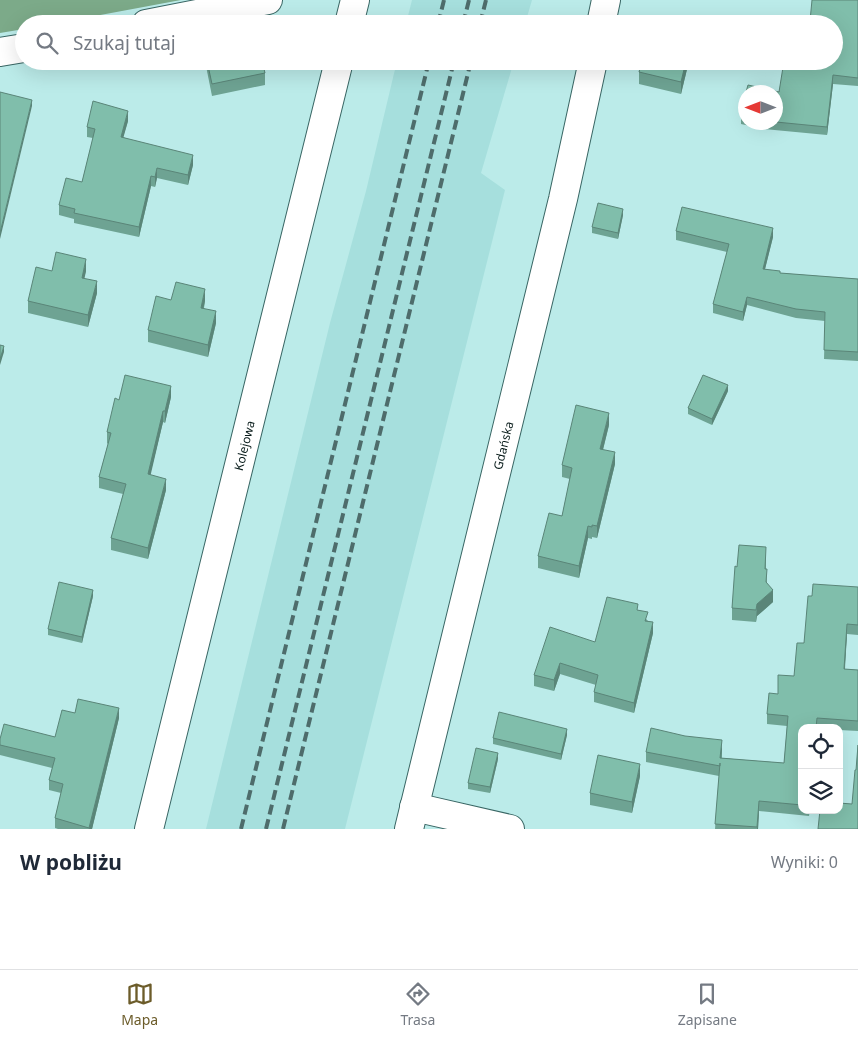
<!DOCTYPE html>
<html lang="pl">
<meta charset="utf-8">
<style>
:root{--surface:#fff;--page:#f2f2f3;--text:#1f2937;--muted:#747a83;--line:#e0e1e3;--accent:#6c5c2a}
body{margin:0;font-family:"Noto Sans",sans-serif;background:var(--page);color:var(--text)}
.controls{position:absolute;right:15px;bottom:15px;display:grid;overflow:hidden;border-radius:10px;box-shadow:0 5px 20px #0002}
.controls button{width:45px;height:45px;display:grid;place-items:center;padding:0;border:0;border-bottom:1px solid var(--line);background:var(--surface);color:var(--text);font:25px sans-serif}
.compass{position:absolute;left:738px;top:85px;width:45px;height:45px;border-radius:50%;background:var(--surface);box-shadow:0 5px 20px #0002;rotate:270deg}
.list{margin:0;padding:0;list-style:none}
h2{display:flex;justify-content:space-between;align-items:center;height:65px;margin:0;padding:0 20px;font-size:21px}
h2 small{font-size:16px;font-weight:400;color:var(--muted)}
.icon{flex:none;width:28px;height:28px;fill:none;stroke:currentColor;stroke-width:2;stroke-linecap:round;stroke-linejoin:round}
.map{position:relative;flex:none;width:858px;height:829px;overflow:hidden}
.search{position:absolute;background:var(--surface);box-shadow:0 5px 20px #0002;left:15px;right:15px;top:15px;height:55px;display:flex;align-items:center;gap:12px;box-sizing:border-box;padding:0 18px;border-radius:28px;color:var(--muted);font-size:19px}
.sheet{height:140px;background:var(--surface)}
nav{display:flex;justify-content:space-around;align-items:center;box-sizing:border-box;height:70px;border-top:1px solid var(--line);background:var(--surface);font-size:14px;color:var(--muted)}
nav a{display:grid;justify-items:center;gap:2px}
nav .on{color:var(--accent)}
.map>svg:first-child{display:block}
.built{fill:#a6dfdd}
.forest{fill:#7caa89}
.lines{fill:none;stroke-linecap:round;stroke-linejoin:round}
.minor-casing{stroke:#396664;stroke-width:30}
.minor{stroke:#fff;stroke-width:28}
.rail{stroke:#4e6c6b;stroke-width:4;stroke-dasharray:10 5;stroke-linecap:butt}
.wall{fill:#6ea393}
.shaded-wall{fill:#5a8578}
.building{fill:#80beab;stroke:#5a8578}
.labels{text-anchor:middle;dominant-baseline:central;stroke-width:4;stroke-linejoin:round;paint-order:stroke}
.street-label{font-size:12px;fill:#091c1b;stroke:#fff}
</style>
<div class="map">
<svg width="858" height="829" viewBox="0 0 858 829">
<rect width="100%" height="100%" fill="#bbebe9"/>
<g class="built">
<polygon points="412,0 532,0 525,24 406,24"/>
<polygon points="397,61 514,61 481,173 505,190 345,829 206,829 330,323 366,191"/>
</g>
<polygon class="forest" points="0,0 181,0 52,24 24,24 24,29 0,33"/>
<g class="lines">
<g class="minor-casing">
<g id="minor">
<polyline points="146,24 268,0"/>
<polyline points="349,24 355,0"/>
<polyline points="601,24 606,0"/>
<polyline points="0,52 24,48"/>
<polyline points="414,807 510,829"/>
<path id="s1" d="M 149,829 L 339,61"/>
<path id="s2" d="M 409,829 L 563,199 L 593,61"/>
</g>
</g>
<use href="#minor" class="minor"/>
<g class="rail">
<polyline points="438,24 444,0"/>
<polyline points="463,24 469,0"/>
<polyline points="480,24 486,0"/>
<polyline points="241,829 429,61"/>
<polyline points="266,829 454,61"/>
<polyline points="283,829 471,61"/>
</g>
</g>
<g class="wall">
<polygon points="858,0 858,86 833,84 827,135 764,129 741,124 741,116 746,95 746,122 776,122 779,92 810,21"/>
<polygon points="205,61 262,61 265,73 265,85 212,96"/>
<polygon points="642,61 689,61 681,94 639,84 639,72"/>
<polygon points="128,121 123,137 193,165 188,185 157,178 155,187 151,186 139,237 74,223 74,219 59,215 59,205 82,182 93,138 87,137 87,127"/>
<polygon points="623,215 618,239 592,233 592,227"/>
<polygon points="676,231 773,237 765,269 780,273 858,279 858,361 824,359 825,321 796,318 747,305 743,321 713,313 713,304 727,252 676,240"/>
<polygon points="52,271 86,271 84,278 97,293 88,327 28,313 28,301"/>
<polygon points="171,300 205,301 204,308 216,323 208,357 148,342 148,330"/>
<polygon points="728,391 712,425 688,414 688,408"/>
<polygon points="171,397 165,423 163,422 150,475 166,490 148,559 111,550 111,538 123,494 99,488 99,477 108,444 107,443 107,432 119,400"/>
<polygon points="609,425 603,450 615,464 597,538 592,537 592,539 588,538 579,578 538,568 538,556 562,516 570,479 562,477 562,465"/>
<polygon points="766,559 766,569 767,583 773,602 757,616 756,622 732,620 732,608 737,567"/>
<polygon points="858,587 858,635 847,634 845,669 858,670 858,731 839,730 839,728 802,728 802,810 810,810 809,816 759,811 758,829 715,829 719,776 646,762 646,752 722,750 722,758 784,763 787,726 767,724 767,714 778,694 794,676 804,643 812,596"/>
<polygon points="93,596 82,643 48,635 48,629"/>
<polygon points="638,610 648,621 653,633 634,713 594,702 594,692 596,685 560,674 554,691 534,686 534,675 595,642"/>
<polygon points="75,713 119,718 92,829 58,829 55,828 55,818 61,793 49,790 49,780 52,768 0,755 0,739 55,737"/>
<polygon points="567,735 561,760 493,744 493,738"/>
<polygon points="498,759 490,793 468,789 468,783"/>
<polygon points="640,776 632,813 590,805 590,793"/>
</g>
<g class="shaded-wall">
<polygon points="686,61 689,61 681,94 681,82"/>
<polygon points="833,75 833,84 827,135 827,127"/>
<polygon points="32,100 32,106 0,239 0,233"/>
<polygon points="128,111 128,121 121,146 121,137"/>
<polygon points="193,155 193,165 188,185 188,175"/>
<polygon points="157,168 157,178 155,187 155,177"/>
<polygon points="151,176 151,186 139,237 139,227"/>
<polygon points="623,209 623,215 618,239 618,233"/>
<polygon points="773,228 773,237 763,277 763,269"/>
<polygon points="86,259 86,271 82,290 82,278"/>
<polygon points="97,281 97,293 88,327 88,315"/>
<polygon points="205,289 205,301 201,319 201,308"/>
<polygon points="747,297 747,305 743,321 743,312"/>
<polygon points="216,311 216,323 208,357 208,345"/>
<polygon points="4,346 4,352 0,365 0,359"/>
<polygon points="728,385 728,391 712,425 712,419"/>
<polygon points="171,386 171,397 165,423 165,411"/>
<polygon points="163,411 163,422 148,486 148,474"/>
<polygon points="609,413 609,425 600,461 600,449"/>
<polygon points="615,452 615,464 597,538 597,526"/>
<polygon points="166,479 166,490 148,559 148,548"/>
<polygon points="588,526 588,538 579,578 579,566"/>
<polygon points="93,590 93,596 82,643 82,637"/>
<polygon points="773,590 773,602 757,616 756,622 757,604"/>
<polygon points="653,622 653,633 634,713 634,703"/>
<polygon points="847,624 847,634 844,679 844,669"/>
<polygon points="560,663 560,674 554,691 554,680"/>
<polygon points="119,708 119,718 92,829 89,829"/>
<polygon points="567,729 567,735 561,760 561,754"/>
<polygon points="722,740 722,750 720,768 720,758"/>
<polygon points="498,753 498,759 490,793 490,787"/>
<polygon points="640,764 640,776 632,813 632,802"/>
<polygon points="759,801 759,811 758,829 757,829"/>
</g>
<g class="building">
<polygon points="812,0 858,0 858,78 833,75 827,127 776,122 776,92 746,92 748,85 779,92 784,61 834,61 834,24 790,24 791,17 810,21"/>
<polygon points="207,61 262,61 265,73 212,84"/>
<polygon points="642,61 686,61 681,82 639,72"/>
<polygon points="0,92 32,100 0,233"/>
<polygon points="746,95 746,117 741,116"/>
<polygon points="93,101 128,111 121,137 193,155 188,175 157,168 155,177 151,176 139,227 74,213 75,209 59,205 66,178 82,182 95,129 87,127"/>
<polygon points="598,203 623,209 618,233 592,227"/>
<polygon points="682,207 773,228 763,269 780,271 780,273 858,279 858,352 824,350 825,312 796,309 747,297 743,312 713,304 729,244 676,231"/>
<polygon points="56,252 86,259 82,278 97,281 88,315 28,301 36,267 52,271"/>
<polygon points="176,282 205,289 201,308 216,311 208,345 148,330 156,296 171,300"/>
<polygon points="0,345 4,346 0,359"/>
<polygon points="125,375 171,386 165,411 163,411 148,474 166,479 148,548 111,538 126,484 99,477 111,433 107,432 115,398 119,400"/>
<polygon points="703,375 728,385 712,419 688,408"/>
<polygon points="576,405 609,413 600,449 615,452 597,526 592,525 592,527 588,526 579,566 538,556 549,513 562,516 572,468 562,465"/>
<polygon points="739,545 766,547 765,569 767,569 766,582 773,590 757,604 756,610 732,608 735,566 737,567"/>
<polygon points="59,582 93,590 82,637 48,629"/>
<polygon points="813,584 858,587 858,625 847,624 844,669 858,670 858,721 817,718 816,728 802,728 802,805 759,801 757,827 715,824 720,763 720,766 646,752 651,728 685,736 722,740 720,758 784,763 788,716 767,714 769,693 778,694 778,675 794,676 797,643 804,643 808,596 812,596"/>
<polygon points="607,597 638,604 637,610 648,612 645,621 653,622 634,703 594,692 598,675 560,663 554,680 534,675 550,627 595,642"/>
<polygon points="78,699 119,708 89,828 55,818 63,784 49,780 55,758 0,745 0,739 4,724 55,737 62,710 75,713"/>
<polygon points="499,712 567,729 561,754 493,738"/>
<polygon points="858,745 858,829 818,829 820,810 839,810 839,803 852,804 855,770 856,770"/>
<polygon points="476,748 498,753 490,787 468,783"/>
<polygon points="598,755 640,764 632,802 590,793"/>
</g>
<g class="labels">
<g class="street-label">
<text stroke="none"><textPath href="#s1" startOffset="395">Kolejowa</textPath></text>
<text stroke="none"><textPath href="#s2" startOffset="395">Gdańska</textPath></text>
</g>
</g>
</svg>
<div class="controls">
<button><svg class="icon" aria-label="locate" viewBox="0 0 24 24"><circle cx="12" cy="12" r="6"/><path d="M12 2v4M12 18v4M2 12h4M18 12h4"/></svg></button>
<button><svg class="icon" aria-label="layers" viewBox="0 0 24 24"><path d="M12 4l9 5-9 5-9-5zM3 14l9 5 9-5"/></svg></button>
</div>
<svg class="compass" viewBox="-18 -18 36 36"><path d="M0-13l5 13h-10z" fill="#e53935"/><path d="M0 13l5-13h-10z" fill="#747a83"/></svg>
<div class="search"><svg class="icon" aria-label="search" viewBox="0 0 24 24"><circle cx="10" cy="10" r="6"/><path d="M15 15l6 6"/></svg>Szukaj tutaj</div>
</div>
<section class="sheet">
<h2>W pobliżu<small>Wyniki: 0</small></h2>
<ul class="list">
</ul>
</section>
<nav>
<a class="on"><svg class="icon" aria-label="map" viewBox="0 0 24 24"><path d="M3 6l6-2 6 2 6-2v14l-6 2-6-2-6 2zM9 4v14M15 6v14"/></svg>Mapa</a>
<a><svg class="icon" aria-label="directions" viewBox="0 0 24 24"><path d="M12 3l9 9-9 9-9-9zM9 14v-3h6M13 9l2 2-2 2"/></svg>Trasa</a>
<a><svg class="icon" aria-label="saved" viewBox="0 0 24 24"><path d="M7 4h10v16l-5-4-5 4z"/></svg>Zapisane</a>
</nav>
